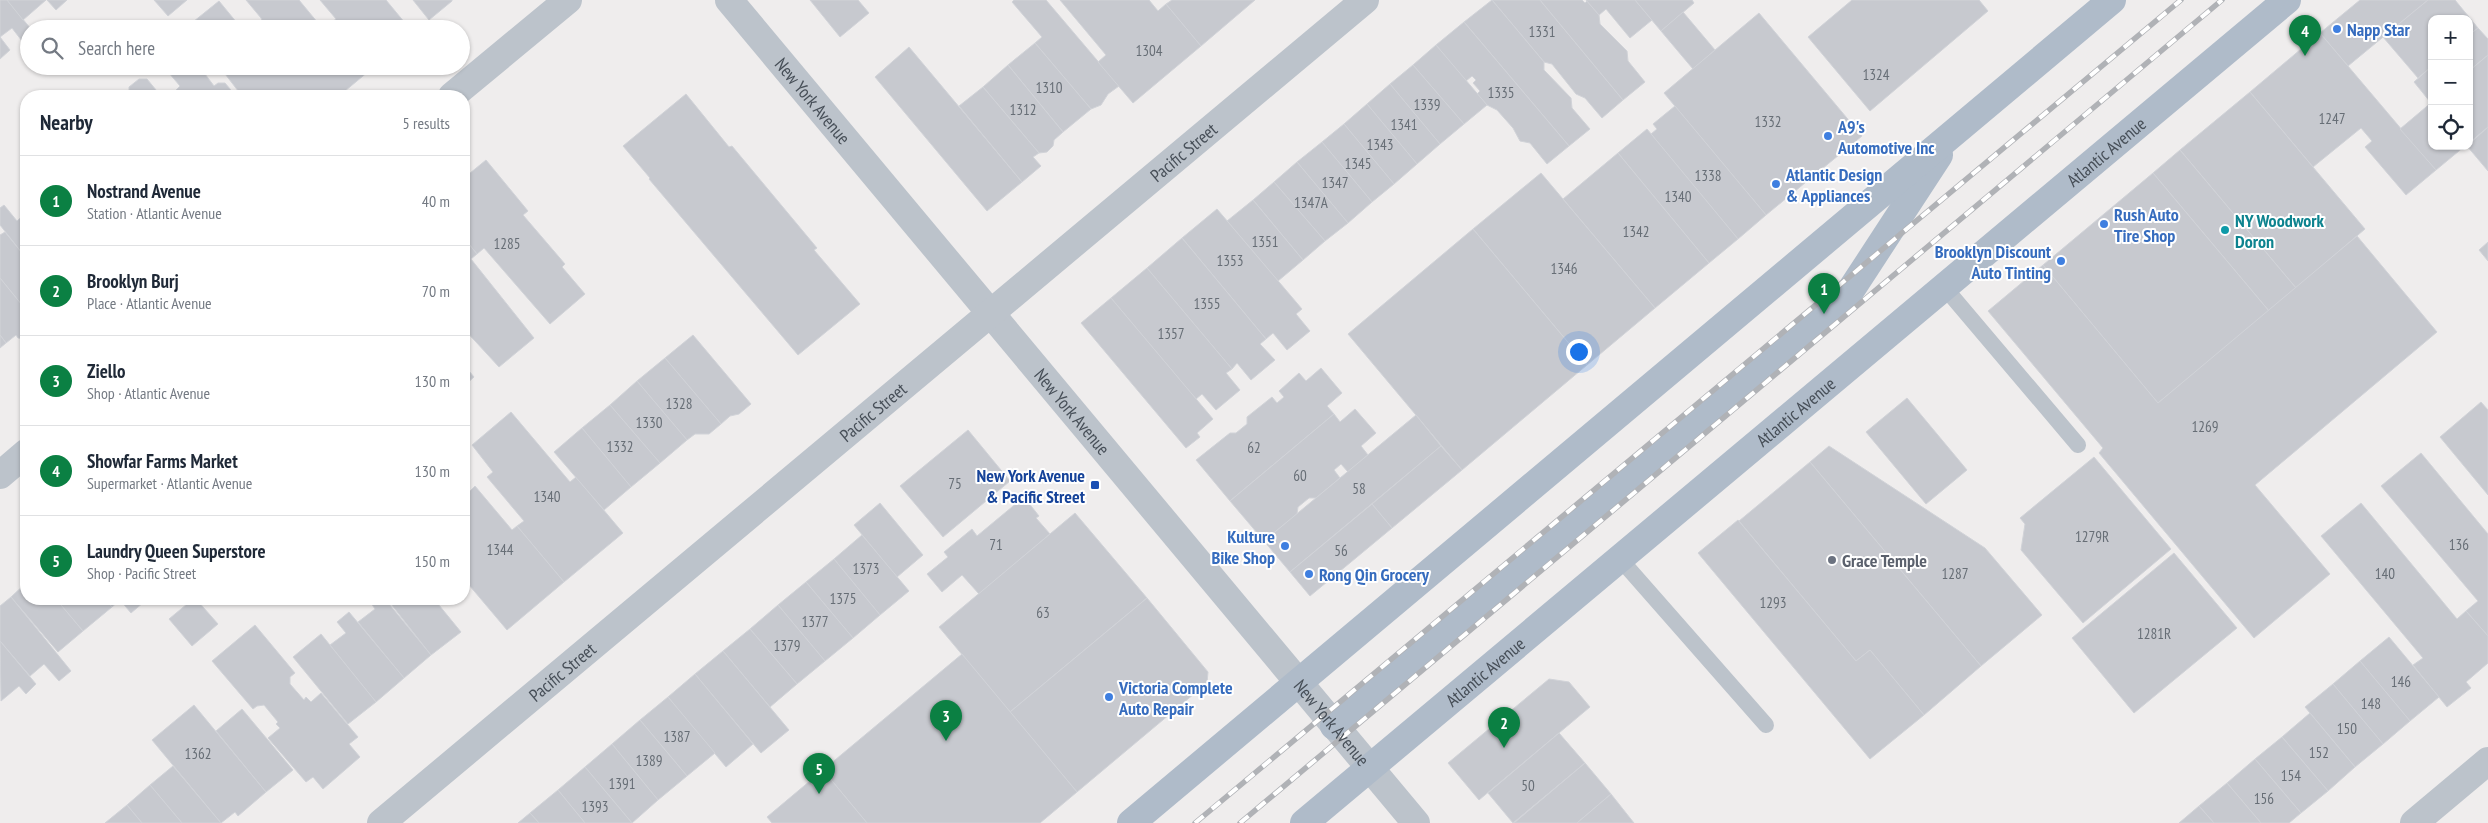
<!DOCTYPE html>
<meta charset="utf-8">
<style>
:root{--surface:#fff;--page:#f6f6f7;--text:#1f2937;--muted:#747a83;--line:#e0e1e3;--accent:#0b8043}
body{margin:0;font-family:"PT Sans Narrow",sans-serif;background:var(--page);color:var(--text)}
.controls{position:absolute;right:15px;top:15px;display:grid;overflow:hidden;border-radius:10px;box-shadow:0 1px 4px #0004}
.controls button{width:45px;height:45px;display:grid;place-items:center;padding:0;border:0;border-bottom:1px solid var(--line);background:var(--surface);color:var(--text);font:25px sans-serif}
.you{position:absolute;left:1578px;top:351px;width:18px;height:18px;margin:-12px;border:4px solid #fff;border-radius:50%;background:#1a73e8;box-shadow:0 0 0 8px #1a73e833}
.badge{display:grid;place-items:center;width:32px;height:32px;border-radius:50%;background:var(--accent);color:#fff;font-size:16px;font-weight:700}
.pin{position:absolute;translate:-50% -41px;filter:drop-shadow(0 1px 2px #0008)}
.pin::after{content:'';position:absolute;top:26px;width:18px;height:15px;background:inherit;clip-path:polygon(0 0,100% 0,50% 100%)}
.list{margin:0;padding:0;list-style:none}
h2{display:flex;justify-content:space-between;align-items:center;height:65px;margin:0;padding:0 20px;font-size:21px}
h2 small{font-size:16px;font-weight:400;color:var(--muted)}
.list li{display:grid;grid-template-columns:32px 1fr auto;gap:15px;align-items:center;box-sizing:border-box;height:90px;padding:0 20px;border-top:1px solid var(--line)}
.list b{display:block;font-size:19px;white-space:nowrap}
.list p{margin:0;font-size:16px;white-space:nowrap;color:var(--muted)}
.list em{font-size:16px;font-style:normal;color:var(--muted)}
.icon{flex:none;width:28px;height:28px;fill:none;stroke:currentColor;stroke-width:2;stroke-linecap:round;stroke-linejoin:round}
.map{position:relative;flex:none;width:2488px;height:823px;overflow:hidden}
.search{position:absolute;background:var(--surface);box-shadow:0 1px 4px #0004;left:20px;top:20px;width:450px;height:55px;display:flex;align-items:center;gap:12px;box-sizing:border-box;padding:0 18px;border-radius:28px;color:var(--muted);font-size:19px}
.panel{position:absolute;background:var(--surface);box-shadow:0 1px 4px #0004;left:20px;top:90px;width:450px;height:515px;border-radius:20px}
.map>svg:first-child{display:block}
.building{fill:#c7c9cf;stroke:#d1d3d8}
.lines{fill:none;stroke-linecap:round;stroke-linejoin:round}
.lane{stroke:#bcc3cb;stroke-width:16}
.street{stroke:#bcc3cb;stroke-width:28}
.primary{stroke:#afbbc9;stroke-width:28}
.rail-casing{stroke:#b0b2b6;stroke-width:5.5}
.rail{stroke:#fff;stroke-width:4;stroke-dasharray:11;stroke-linecap:butt}
.shop-dot{fill:#3f7fe0;stroke:#fff;stroke-width:2}
.culture-dot{fill:#0f9aa8;stroke:#fff;stroke-width:2}
.transit-dot{fill:#1a4fb4;stroke:#fff;stroke-width:2}
.worship-dot{fill:#6b7280;stroke:#fff;stroke-width:2}
.labels{text-anchor:middle;dominant-baseline:central;stroke-width:4;stroke-linejoin:round;paint-order:stroke}
.number-label{font-size:15px;fill:#676e76}
.shop-label{font-size:18px;font-weight:bold;fill:#366cbe;stroke:#fff;text-anchor:start}
.street-label{font-size:18px;fill:#474f58;stroke:#fff}
.culture-label{font-size:18px;font-weight:bold;fill:#0d838f;stroke:#fff;text-anchor:start}
.transit-label{font-size:18px;font-weight:bold;fill:#164399;stroke:#fff;text-anchor:end}
.worship-label{font-size:18px;font-weight:bold;fill:#5b616d;stroke:#fff;text-anchor:start}
</style>
<div class="map">
<svg width="2488" height="823" viewBox="0 0 2488 823">
<rect width="100%" height="100%" fill="#efeded"/>
<g class="building">
<polygon points="0,0 7,0 31,29 29,29 29,35 22,41 12,28 0,37"/>
<polygon points="7,0 46,0 23,20"/>
<polygon points="47,0 67,0 56,10"/>
<polygon points="154,0 187,0 168,16"/>
<polygon points="246,0 299,0 323,29 266,29 261,18"/>
<polygon points="320,0 386,0 410,29 323,29 336,19"/>
<polygon points="413,0 452,0 452,1 429,20"/>
<polygon points="810,0 858,0 869,13 840,37"/>
<polygon points="1014,0 1046,0 1119,86 1108,94 1101,105 1091,109 1035,43 1042,37 1012,2"/>
<polygon points="1060,0 1149,0 1158,11 1166,4 1201,46 1133,103 1098,62 1106,55"/>
<polygon points="1172,0 1255,0 1201,46 1166,4"/>
<polygon points="1492,0 1540,0 1623,100 1602,118 1585,98 1576,94 1552,64 1544,62"/>
<polygon points="1492,0 1544,62 1544,70 1571,98 1572,108 1590,129 1569,146 1464,22"/>
<polygon points="1540,0 1582,0 1585,3 1587,1 1599,15 1600,24 1627,51 1628,61 1645,82 1623,100"/>
<polygon points="1586,0 1635,0 1652,20 1630,38 1606,9 1599,15"/>
<polygon points="1635,0 1692,0 1694,3 1661,31"/>
<polygon points="1852,0 1979,0 1988,11 1870,111 1808,37"/>
<polygon points="2360,0 2428,0 2348,66 2320,33"/>
<polygon points="2428,0 2455,0 2478,28 2469,35 2469,19 2432,19 2432,66 2418,78 2383,37"/>
<polygon points="219,1 242,29 190,29 188,26"/>
<polygon points="1683,12 1715,50 1693,69 1661,31"/>
<polygon points="1759,13 1862,136 1766,215 1664,93"/>
<polygon points="1464,22 1569,146 1547,164 1530,143 1520,141 1513,128 1497,110 1487,105 1477,94 1480,91 1473,83 1476,80 1472,76 1466,81 1436,45"/>
<polygon points="2478,28 2488,39 2488,55 2469,71 2469,35"/>
<polygon points="2320,33 2436,170 2406,195 2365,147 2372,141 2361,128 2313,167 2250,92"/>
<polygon points="0,37 10,50 0,59"/>
<polygon points="1035,43 1091,109 1063,132 1008,65"/>
<polygon points="1436,45 1487,105 1464,124 1413,65"/>
<polygon points="909,47 1022,182 987,211 875,77"/>
<polygon points="2488,55 2488,127 2469,143 2469,71"/>
<polygon points="1008,65 1063,132 1054,140 1053,146 1047,152 1039,153 983,87"/>
<polygon points="1413,65 1464,124 1440,144 1390,84"/>
<polygon points="163,66 199,66 214,86 218,83 225,83 236,96 177,96 174,92 180,86"/>
<polygon points="219,66 278,67 375,66 339,96 242,96"/>
<polygon points="2432,66 2432,102 2431,103 2414,82"/>
<polygon points="139,79 147,79 161,96 129,96 129,87"/>
<polygon points="1390,84 1440,144 1417,164 1367,104"/>
<polygon points="983,87 1039,153 1033,157 1041,166 1022,182 959,106"/>
<polygon points="2250,92 2365,229 2296,288 2180,150"/>
<polygon points="686,94 729,147 732,146 817,248 814,250 860,304 798,355 649,179 650,178 623,146"/>
<polygon points="2432,102 2432,146 2465,146 2436,170 2400,129"/>
<polygon points="1367,104 1417,164 1394,184 1344,124"/>
<polygon points="1675,106 1766,215 1738,239 1651,134 1657,129 1653,124"/>
<polygon points="1344,124 1394,184 1372,202 1322,142"/>
<polygon points="2488,127 2488,171 2467,146"/>
<polygon points="1647,129 1738,239 1709,263 1618,153"/>
<polygon points="1322,142 1372,202 1348,223 1297,162"/>
<polygon points="2180,150 2296,288 2269,311 2153,173"/>
<polygon points="1618,153 1709,263 1655,308 1563,199"/>
<polygon points="486,160 528,211 523,215 565,264 562,267 585,294 550,324 484,248 477,254 464,238 464,178"/>
<polygon points="1297,162 1348,223 1325,241 1274,182"/>
<polygon points="1541,173 1655,308 1587,365 1473,229"/>
<polygon points="2153,173 2269,311 2158,403 2043,265"/>
<polygon points="1274,182 1325,241 1303,260 1253,200"/>
<polygon points="1253,200 1303,260 1278,281 1227,221"/>
<polygon points="4,205 17,221 26,213 26,258 0,225 0,208"/>
<polygon points="1217,209 1302,309 1296,314 1310,331 1287,350 1273,333 1266,339 1182,238"/>
<polygon points="1473,229 1587,365 1462,470 1348,334"/>
<polygon points="5,232 26,258 26,310 0,278 0,235"/>
<polygon points="2357,236 2437,332 2255,485 2330,574 2254,638 2099,453 2103,448 1988,311 2043,265 2158,403"/>
<polygon points="464,238 477,254 471,259 534,338 499,367 464,329"/>
<polygon points="1182,238 1266,339 1260,344 1275,360 1251,380 1237,363 1232,369 1147,268"/>
<polygon points="2488,242 2488,261 2479,250"/>
<polygon points="1147,268 1232,369 1226,373 1240,390 1216,410 1202,394 1196,399 1111,298"/>
<polygon points="0,278 26,310 26,339 18,338 16,335 6,343 0,335"/>
<polygon points="1111,298 1213,419 1197,433 1200,437 1186,448 1081,323"/>
<polygon points="0,335 6,343 0,348"/>
<polygon points="693,335 751,404 739,414 730,416 721,424 665,358"/>
<polygon points="665,358 721,424 709,434 695,434 687,440 637,381"/>
<polygon points="464,365 474,377 464,386"/>
<polygon points="1321,368 1342,393 1327,406 1334,414 1230,501 1196,460 1230,433 1236,433 1247,424 1247,417 1272,397 1277,403 1284,397 1279,391 1299,373 1306,381"/>
<polygon points="637,381 687,440 660,463 610,405"/>
<polygon points="1907,398 1967,470 1926,504 1866,432"/>
<polygon points="2481,402 2488,410 2488,495 2440,437"/>
<polygon points="610,405 660,463 631,487 582,428"/>
<polygon points="1355,409 1376,433 1361,446 1368,455 1348,472 1341,464 1334,470 1340,478 1316,498 1309,498 1298,507 1297,514 1264,541 1230,501 1334,414 1340,422"/>
<polygon points="511,412 570,482 576,477 623,533 564,582 517,526 524,521 487,477 493,472 472,445"/>
<polygon points="1416,415 1441,446 1290,572 1264,541"/>
<polygon points="582,428 631,487 604,510 554,452"/>
<polygon points="968,430 1010,481 943,537 900,486"/>
<polygon points="1441,446 1462,470 1392,528 1372,504"/>
<polygon points="1829,446 1985,548 2042,615 1981,666 1810,462"/>
<polygon points="2421,453 2488,534 2488,636 2466,611 2478,601 2381,486"/>
<polygon points="2094,457 2171,549 2083,623 2021,550 2025,524 2020,518"/>
<polygon points="1810,462 1981,666 1924,715 1870,650 1856,661 1739,521"/>
<polygon points="464,486 469,492 475,486 512,530 517,526 564,582 507,630 464,579 466,569 464,567"/>
<polygon points="1024,497 1039,516 1036,518 1050,534 979,594 962,575 942,592 927,574 948,557 944,552 972,529 977,536"/>
<polygon points="880,503 923,555 897,577 854,525"/>
<polygon points="2361,503 2457,619 2466,611 2488,636 2488,663 2466,682 2471,688 2447,707 2413,665 2423,658 2321,536"/>
<polygon points="1372,504 1392,528 1310,596 1290,572"/>
<polygon points="1075,513 1147,598 1010,712 939,627"/>
<polygon points="1738,520 1856,661 1870,650 1924,715 1870,759 1698,553"/>
<polygon points="862,535 909,591 880,615 834,559"/>
<polygon points="2174,553 2237,628 2134,713 2072,638"/>
<polygon points="834,559 880,615 853,638 806,582"/>
<polygon points="806,582 853,638 825,661 778,605"/>
<polygon points="26,583 26,599 56,599 83,631 58,652 11,597"/>
<polygon points="11,597 71,671 59,681 44,664 30,676 0,641 0,606"/>
<polygon points="1147,598 1208,672 1207,683 1077,792 1010,712"/>
<polygon points="56,599 105,599 112,607 83,631"/>
<polygon points="105,599 142,599 144,602 131,613 120,600 112,607"/>
<polygon points="193,599 196,599 218,624 192,646 169,619"/>
<polygon points="371,599 385,599 431,655 404,678 358,622 375,609 369,600"/>
<polygon points="387,599 434,599 461,632 431,655"/>
<polygon points="778,605 825,661 797,684 750,629"/>
<polygon points="349,612 404,678 376,702 330,645 346,633 337,622"/>
<polygon points="255,625 295,673 290,677 290,684 304,700 306,697 311,702 321,693 358,737 349,744 360,757 323,789 313,777 306,782 268,738 280,728 276,724 278,722 264,705 257,706 253,709 212,661"/>
<polygon points="750,629 797,684 770,707 723,651"/>
<polygon points="321,634 376,702 348,724 293,657"/>
<polygon points="2389,637 2439,697 2410,721 2360,661"/>
<polygon points="0,641 36,684 26,694 19,686 1,701"/>
<polygon points="723,651 789,730 761,753 695,674"/>
<polygon points="962,654 1077,792 1040,823 867,823 823,770"/>
<polygon points="2360,661 2410,721 2383,744 2333,684"/>
<polygon points="695,674 753,744 726,767 668,697"/>
<polygon points="1549,679 1569,682 1590,707 1479,800 1448,763"/>
<polygon points="2333,684 2383,744 2355,767 2305,707"/>
<polygon points="668,697 715,753 687,776 640,720"/>
<polygon points="194,705 266,792 238,816 235,812 221,823 152,740"/>
<polygon points="242,709 293,770 266,792 216,731"/>
<polygon points="2310,713 2355,767 2328,791 2282,737"/>
<polygon points="640,720 687,776 658,800 612,744"/>
<polygon points="1559,733 1585,763 1513,823 1488,793"/>
<polygon points="2282,737 2328,791 2301,813 2255,759"/>
<polygon points="612,744 658,800 632,823 585,767"/>
<polygon points="2255,759 2301,813 2289,823 2261,823 2227,783"/>
<polygon points="1585,763 1611,794 1577,823 1514,823"/>
<polygon points="173,766 221,823 182,823 150,785"/>
<polygon points="585,767 632,823 585,823 558,790"/>
<polygon points="823,770 867,823 772,823 767,817"/>
<polygon points="2227,783 2261,823 2214,823 2199,806"/>
<polygon points="150,785 182,823 142,823 127,805"/>
<polygon points="558,790 585,823 539,823 530,813"/>
<polygon points="1611,794 1634,823 1577,823"/>
<polygon points="127,805 142,823 105,823"/>
<polygon points="2199,806 2214,823 2179,823"/>
<polygon points="530,813 539,823 518,823"/>
</g>
<g class="lines">
<g class="lane">
<polyline points="1945,288 2078,445"/>
<polyline points="1621,560 1766,725"/>
</g>
<g class="street">
<path id="s1" d="M 729,0 L 1416,823"/>
<polyline points="452,96 568,0"/>
<polyline points="0,475 26,453"/>
<path id="s2" d="M 381,823 L 1365,0"/>
<polyline points="2414,823 2488,761"/>
</g>
<g class="primary">
<polyline points="1334,726 1847,296 1939,155"/>
<polyline points="1131,823 2112,0"/>
<path id="s3" d="M 1304,823 L 2287,0"/>
</g>
<g class="rail-casing">
<g id="rail">
<polyline points="1195,823 2181,0"/>
<polyline points="1240,823 2222,0"/>
</g>
</g>
<use href="#rail" class="rail"/>
</g>
<g class="shop-dot">
<circle cx="2337" cy="29" r="5"/>
<circle cx="1828" cy="136" r="5"/>
<circle cx="1776" cy="184" r="5"/>
<circle cx="2104" cy="224" r="5"/>
<circle cx="2061" cy="261" r="5"/>
<circle cx="1285" cy="546" r="5"/>
<circle cx="1309" cy="574" r="5"/>
<circle cx="1109" cy="697" r="5"/>
</g>
<circle class="culture-dot" cx="2225" cy="230" r="5"/>
<rect class="transit-dot" x="1090" y="480" width="10" height="10" rx="2.5"/>
<circle class="worship-dot" cx="1832" cy="560" r="5"/>
<g class="labels">
<g class="number-label">
<text x="1542" y="31">1331</text>
<text x="1149" y="50">1304</text>
<text x="1876" y="74">1324</text>
<text x="1049" y="87">1310</text>
<text x="1501" y="92">1335</text>
<text x="1427" y="104">1339</text>
<text x="1023" y="109">1312</text>
<text x="2332" y="118">1247</text>
<text x="1768" y="121">1332</text>
<text x="1404" y="124">1341</text>
<text x="1380" y="144">1343</text>
<text x="1358" y="163">1345</text>
<text x="1708" y="175">1338</text>
<text x="1335" y="182">1347</text>
<text x="1678" y="196">1340</text>
<text x="1311" y="202">1347A</text>
<text x="1636" y="231">1342</text>
<text x="1265" y="241">1351</text>
<text x="507" y="243">1285</text>
<text x="1230" y="260">1353</text>
<text x="1564" y="268">1346</text>
<text x="1207" y="303">1355</text>
<text x="1171" y="333">1357</text>
<text x="679" y="403">1328</text>
<text x="649" y="422">1330</text>
<text x="2205" y="426">1269</text>
<text x="620" y="446">1332</text>
<text x="1254" y="447">62</text>
<text x="1300" y="475">60</text>
<text x="955" y="483">75</text>
<text x="1359" y="488">58</text>
<text x="547" y="496">1340</text>
<text x="2092" y="536">1279R</text>
<text x="996" y="544">71</text>
<text x="2459" y="544">136</text>
<text x="500" y="549">1344</text>
<text x="1341" y="550">56</text>
<text x="866" y="568">1373</text>
<text x="1955" y="573">1287</text>
<text x="2385" y="573">140</text>
<text x="843" y="598">1375</text>
<text x="1773" y="602">1293</text>
<text x="1043" y="612">63</text>
<text x="815" y="621">1377</text>
<text x="2154" y="633">1281R</text>
<text x="787" y="645">1379</text>
<text x="2401" y="681">146</text>
<text x="2371" y="703">148</text>
<text x="2347" y="728">150</text>
<text x="677" y="736">1387</text>
<text x="2319" y="752">152</text>
<text x="198" y="753">1362</text>
<text x="649" y="760">1389</text>
<text x="2291" y="775">154</text>
<text x="622" y="783">1391</text>
<text x="1528" y="785">50</text>
<text x="2264" y="798">156</text>
<text x="595" y="806">1393</text>
</g>
<g class="shop-label">
<text x="2347" y="29">Napp Star</text>
<text x="1838" y="126">A9's<tspan x="1838" dy="21">Automotive Inc</tspan></text>
<text x="1786" y="174">Atlantic Design<tspan x="1786" dy="21">&amp; Appliances</tspan></text>
<text x="2114" y="214">Rush Auto<tspan x="2114" dy="21">Tire Shop</tspan></text>
<text x="2051" y="251" text-anchor="end">Brooklyn Discount<tspan x="2051" dy="21">Auto Tinting</tspan></text>
<text x="1275" y="536" text-anchor="end">Kulture<tspan x="1275" dy="21">Bike Shop</tspan></text>
<text x="1319" y="574">Rong Qin Grocery</text>
<text x="1119" y="687">Victoria Complete<tspan x="1119" dy="21">Auto Repair</tspan></text>
</g>
<g class="street-label">
<text stroke="none"><textPath href="#s1" startOffset="131">New York Avenue</textPath></text>
<text stroke="none"><textPath href="#s2" startOffset="1046">Pacific Street</textPath></text>
<text stroke="none"><textPath href="#s3" startOffset="1046">Atlantic Avenue</textPath></text>
<text stroke="none"><textPath href="#s2" startOffset="641">Pacific Street</textPath></text>
<text stroke="none"><textPath href="#s1" startOffset="536">New York Avenue</textPath></text>
<text stroke="none"><textPath href="#s3" startOffset="641">Atlantic Avenue</textPath></text>
<text stroke="none"><textPath href="#s2" startOffset="236">Pacific Street</textPath></text>
<text stroke="none"><textPath href="#s3" startOffset="236">Atlantic Avenue</textPath></text>
<text stroke="none"><textPath href="#s1" startOffset="941">New York Avenue</textPath></text>
</g>
<g class="culture-label">
<text x="2235" y="220">NY Woodwork<tspan x="2235" dy="21">Doron</tspan></text>
</g>
<g class="transit-label">
<text x="1085" y="475">New York Avenue<tspan x="1085" dy="21">&amp; Pacific Street</tspan></text>
</g>
<g class="worship-label">
<text x="1842" y="560">Grace Temple</text>
</g>
</g>
</svg>
<div class="controls">
<button>+</button>
<button>−</button>
<button><svg class="icon" aria-label="locate" viewBox="0 0 24 24"><circle cx="12" cy="12" r="6"/><path d="M12 2v4M12 18v4M2 12h4M18 12h4"/></svg></button>
</div>
<div class="you"></div>
<div class="pin badge" style="left:1824px;top:314px">1</div>
<div class="pin badge" style="left:1504px;top:748px">2</div>
<div class="pin badge" style="left:946px;top:741px">3</div>
<div class="pin badge" style="left:2305px;top:56px">4</div>
<div class="pin badge" style="left:819px;top:794px">5</div>
<div class="search"><svg class="icon" aria-label="search" viewBox="0 0 24 24"><circle cx="10" cy="10" r="6"/><path d="M15 15l6 6"/></svg>Search here</div>
<section class="panel">
<h2>Nearby<small>5 results</small></h2>
<ul class="list">
<li><span class="badge">1</span><div><b>Nostrand Avenue</b><p>Station · Atlantic Avenue</p></div><em>40 m</em></li>
<li><span class="badge">2</span><div><b>Brooklyn Burj</b><p>Place · Atlantic Avenue</p></div><em>70 m</em></li>
<li><span class="badge">3</span><div><b>Ziello</b><p>Shop · Atlantic Avenue</p></div><em>130 m</em></li>
<li><span class="badge">4</span><div><b>Showfar Farms Market</b><p>Supermarket · Atlantic Avenue</p></div><em>130 m</em></li>
<li><span class="badge">5</span><div><b>Laundry Queen Superstore</b><p>Shop · Pacific Street</p></div><em>150 m</em></li>
</ul>
</section>
</div>
